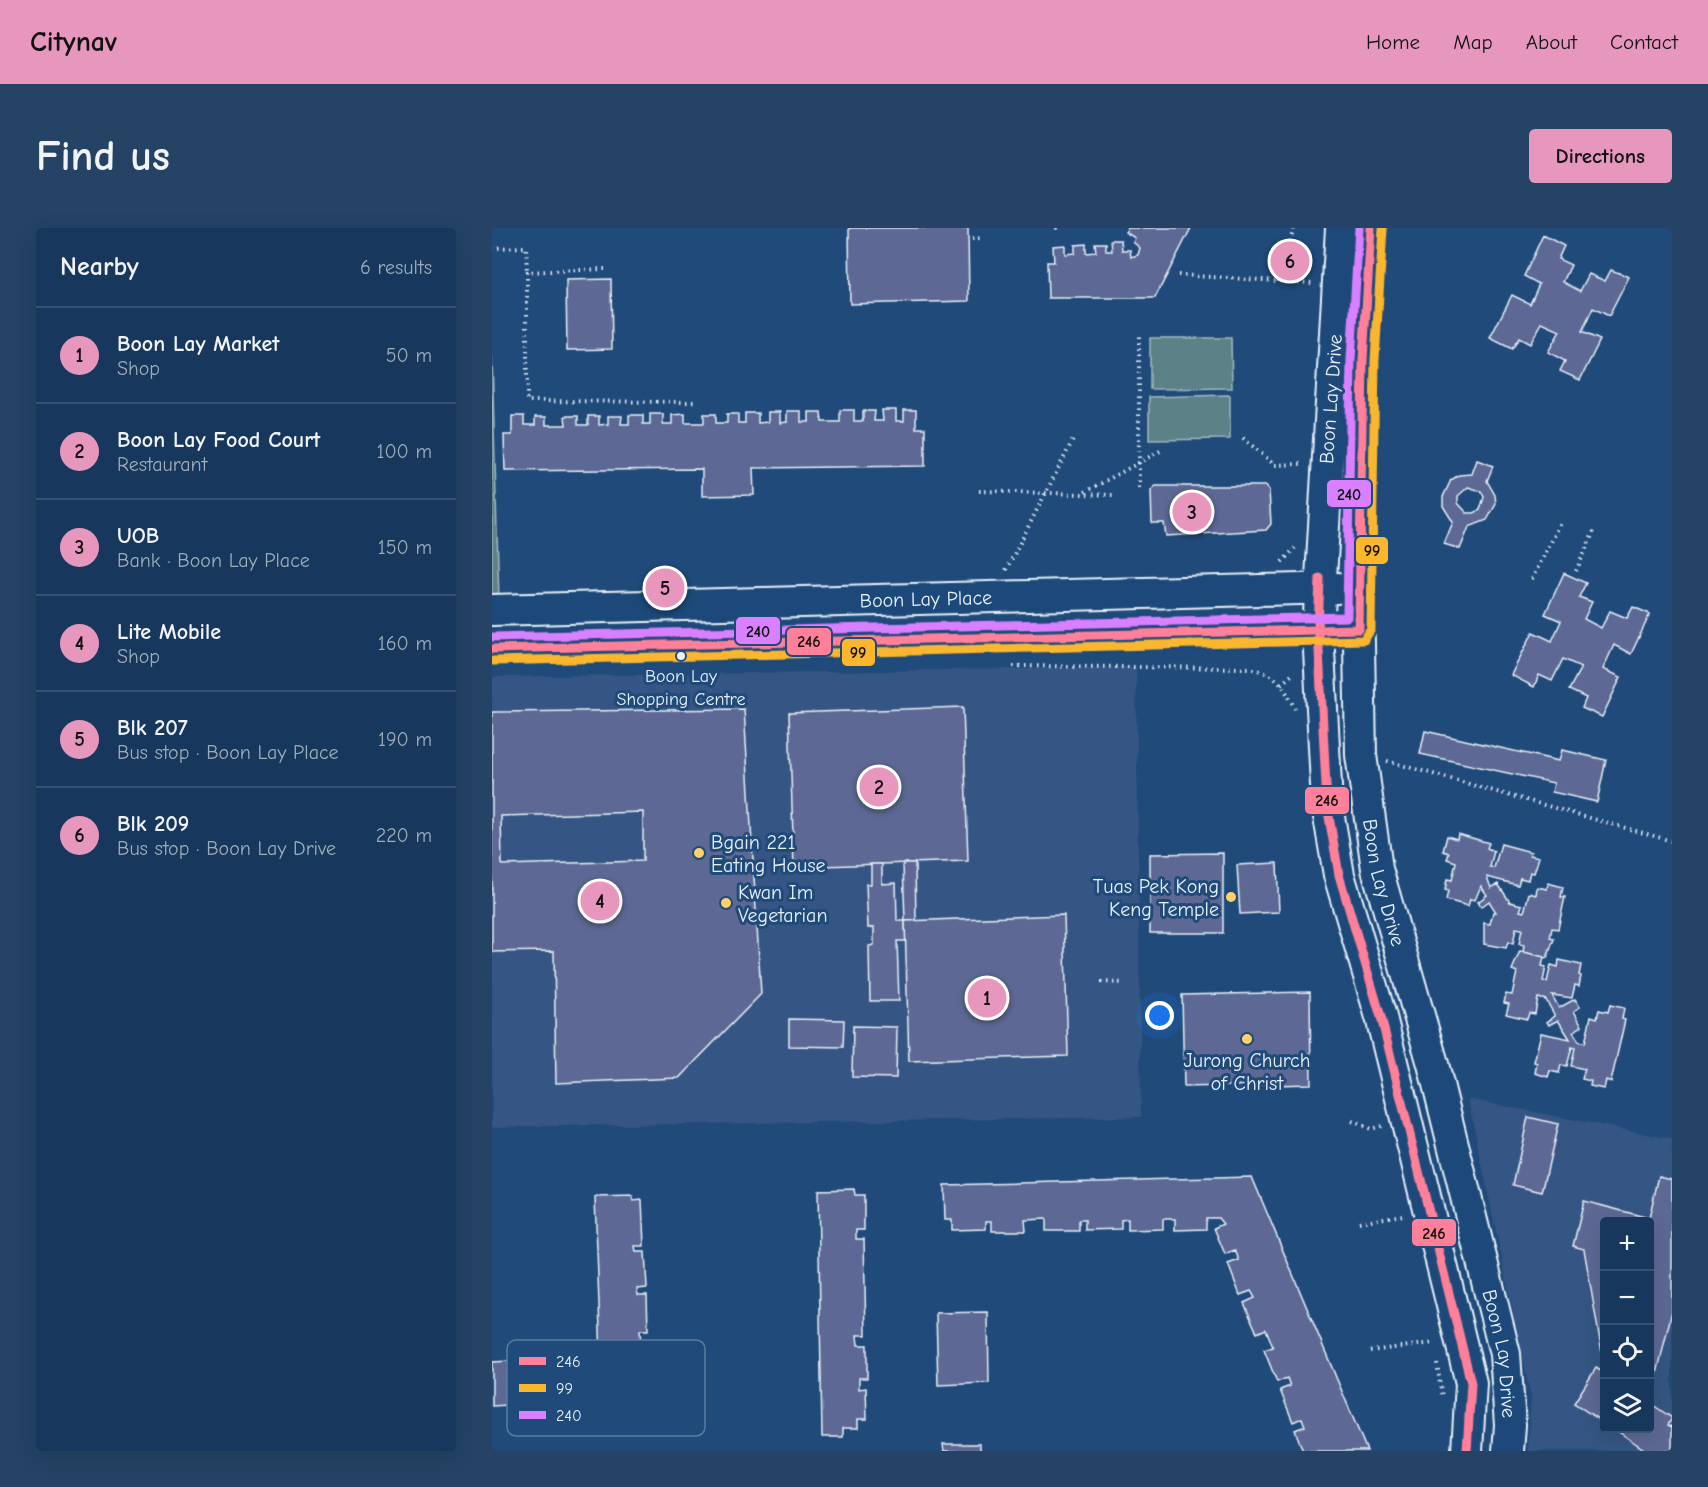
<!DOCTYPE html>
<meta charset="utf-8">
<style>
:root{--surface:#17385c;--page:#244365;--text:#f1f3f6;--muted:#9eacbb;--line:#365272;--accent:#e797bd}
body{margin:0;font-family:"Comic Neue",sans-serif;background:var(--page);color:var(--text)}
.controls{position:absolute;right:18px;bottom:18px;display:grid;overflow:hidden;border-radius:6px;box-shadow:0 6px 24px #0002}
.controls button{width:54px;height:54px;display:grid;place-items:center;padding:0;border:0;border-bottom:2px solid var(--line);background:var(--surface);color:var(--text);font:30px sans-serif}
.you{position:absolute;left:668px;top:788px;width:21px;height:21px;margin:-15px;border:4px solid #fff;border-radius:50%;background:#1a73e8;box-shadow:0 0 0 9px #1a73e833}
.badge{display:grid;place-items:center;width:39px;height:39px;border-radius:50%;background:var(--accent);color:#111;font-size:20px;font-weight:700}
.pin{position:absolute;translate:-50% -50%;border:3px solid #fff;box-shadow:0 2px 6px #0006}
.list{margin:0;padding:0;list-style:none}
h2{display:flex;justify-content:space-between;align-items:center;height:78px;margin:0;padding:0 24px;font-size:26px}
h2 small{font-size:20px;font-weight:400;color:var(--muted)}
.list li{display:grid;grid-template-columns:39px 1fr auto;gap:18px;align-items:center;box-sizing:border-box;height:96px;padding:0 24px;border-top:2px solid var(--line)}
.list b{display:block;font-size:22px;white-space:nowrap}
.list p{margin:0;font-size:20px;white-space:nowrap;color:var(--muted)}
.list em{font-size:20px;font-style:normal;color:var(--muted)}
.icon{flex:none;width:33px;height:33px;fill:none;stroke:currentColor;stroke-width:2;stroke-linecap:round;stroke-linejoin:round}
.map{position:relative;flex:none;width:1180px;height:1223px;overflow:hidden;border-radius:6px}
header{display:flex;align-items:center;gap:36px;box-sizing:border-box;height:84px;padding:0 30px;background:var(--accent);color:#111}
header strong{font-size:28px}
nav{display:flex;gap:33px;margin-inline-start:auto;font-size:21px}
.intro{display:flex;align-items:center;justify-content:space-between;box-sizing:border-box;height:144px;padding:0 36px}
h1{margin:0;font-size:42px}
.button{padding:15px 27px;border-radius:6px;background:var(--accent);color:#111;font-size:21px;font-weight:700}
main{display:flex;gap:36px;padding:0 36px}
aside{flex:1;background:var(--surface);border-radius:6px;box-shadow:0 6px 24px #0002}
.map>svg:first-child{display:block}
.built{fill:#365684;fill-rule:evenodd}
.green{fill:#5c8186;stroke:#a2b9bf;stroke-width:1.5}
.building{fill:#5d6994;stroke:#e8f1f8;stroke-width:1.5;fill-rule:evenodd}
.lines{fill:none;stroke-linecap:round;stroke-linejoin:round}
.secondary-casing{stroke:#e8f1f8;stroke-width:34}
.path{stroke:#e8f1f8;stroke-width:4;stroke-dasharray:1.5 4.5;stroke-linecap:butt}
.secondary{stroke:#1f4a7a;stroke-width:30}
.bus-1-casing{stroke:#1f4a7a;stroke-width:14}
.bus-2-casing{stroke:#1f4a7a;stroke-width:14}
.bus-3-casing{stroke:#1f4a7a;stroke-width:14}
.bus-1{stroke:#ff8098;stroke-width:9}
.bus-2{stroke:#fab62d;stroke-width:9}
.bus-3{stroke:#d880ff;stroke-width:9}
.bus-dot{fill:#e8f1f8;stroke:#1f4a7a;stroke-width:2}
.poi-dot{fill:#ffd166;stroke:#1f4a7a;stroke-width:2}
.labels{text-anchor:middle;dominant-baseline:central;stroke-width:6;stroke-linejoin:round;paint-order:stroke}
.bus-label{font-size:18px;fill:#e8f1f8;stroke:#1f4a7a}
.street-label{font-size:20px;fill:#e8f1f8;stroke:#1f4a7a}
.poi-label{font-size:20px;fill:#e8f1f8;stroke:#1f4a7a;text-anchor:start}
.key{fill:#1f4a7a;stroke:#5b7ca0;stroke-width:1.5}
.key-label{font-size:16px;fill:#e8f1f8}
.line-badge{stroke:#1f4a7a;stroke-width:2}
.pale-badge-label{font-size:16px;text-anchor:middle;font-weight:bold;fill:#111}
</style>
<header>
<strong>Citynav</strong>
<nav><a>Home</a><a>Map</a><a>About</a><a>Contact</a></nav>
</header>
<div class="intro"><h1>Find us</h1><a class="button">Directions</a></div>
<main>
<aside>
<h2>Nearby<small>6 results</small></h2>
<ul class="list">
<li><span class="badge">1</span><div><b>Boon Lay Market</b><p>Shop</p></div><em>50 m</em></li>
<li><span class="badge">2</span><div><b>Boon Lay Food Court</b><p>Restaurant</p></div><em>100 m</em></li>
<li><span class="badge">3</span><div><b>UOB</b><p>Bank · Boon Lay Place</p></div><em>150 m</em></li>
<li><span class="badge">4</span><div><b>Lite Mobile</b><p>Shop</p></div><em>160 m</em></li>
<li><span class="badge">5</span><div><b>Blk 207</b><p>Bus stop · Boon Lay Place</p></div><em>190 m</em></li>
<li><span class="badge">6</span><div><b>Blk 209</b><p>Bus stop · Boon Lay Drive</p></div><em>220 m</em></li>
</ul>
</aside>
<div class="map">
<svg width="1180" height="1223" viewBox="0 0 1180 1223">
<rect width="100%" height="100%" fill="#1f4a7a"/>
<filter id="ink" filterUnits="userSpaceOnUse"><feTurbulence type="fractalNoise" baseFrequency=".0167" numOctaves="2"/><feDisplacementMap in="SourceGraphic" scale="12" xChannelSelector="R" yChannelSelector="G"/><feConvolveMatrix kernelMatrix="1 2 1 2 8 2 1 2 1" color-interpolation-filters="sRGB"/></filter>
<g filter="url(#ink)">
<g class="built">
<polygon points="644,439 649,889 0,899 0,449"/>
<path d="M 976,871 L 1180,911 L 1180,1223 L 1036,1223 L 1039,1168 ZM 1112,994 L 1158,994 L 1158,1200 L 1112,1200 Z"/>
</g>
<g class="green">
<polygon points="658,110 739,110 740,160 658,161"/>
<polygon points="0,128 7,373 0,373"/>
<polygon points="738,167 738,211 657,212 657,169"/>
</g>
<g class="building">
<polygon points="357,0 476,0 477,73 358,76"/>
<polygon points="636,0 699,0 663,70 556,70 555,34 562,34 561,18 573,17 573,26 583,25 583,17 594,16 594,25 604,24 603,15 614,15 614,23 620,23 619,12 629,12 630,22 638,22 639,29 646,27 648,20 641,14 643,10 633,4"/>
<polygon points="1051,7 1072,18 1066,31 1079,37 1071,54 1088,63 1097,46 1113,53 1119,42 1137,49 1117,88 1101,80 1090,104 1108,112 1088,152 1068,143 1073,133 1056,124 1068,103 1050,95 1038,116 1027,110 1020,121 998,110 1020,67 1038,76 1047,56 1032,48"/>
<polygon points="119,51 120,121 75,122 74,52"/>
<polygon points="348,182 362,182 362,193 371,193 371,183 383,183 382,193 391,193 390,182 404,182 404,193 412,193 412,182 424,182 424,200 433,200 433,238 261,240 262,267 210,268 210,241 13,243 12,207 20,207 20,188 32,188 32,197 43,197 43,189 54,189 54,197 74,197 73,188 86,188 86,197 96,197 96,188 107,188 107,197 116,196 116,188 130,188 129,196 137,196 137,187 151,187 151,196 158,196 158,186 171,186 171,196 180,196 180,187 193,186 193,195 212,195 212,186 224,186 224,195 235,195 235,186 246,186 246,195 253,195 253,185 266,185 266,195 276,194 276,184 288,184 288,195 295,194 295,183 309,183 309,194 317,194 317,184 329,184 330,194 348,194"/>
<path d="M 985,232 L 1001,238 L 995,253 L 1003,267 L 1004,276 L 995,292 L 977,299 L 968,321 L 952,316 L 961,294 L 951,278 L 951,269 L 959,252 L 967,247 L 980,246 ZM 976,259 L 989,263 L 992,269 L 988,282 L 982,285 L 975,285 L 966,275 L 966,268 Z"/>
<polygon points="663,258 774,258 777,262 779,296 774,302 674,308 672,295 660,295 659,263"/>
<polygon points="1072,345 1094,355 1087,369 1100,374 1092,391 1109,400 1118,383 1135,390 1141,379 1158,386 1139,426 1122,417 1111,441 1129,449 1110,489 1090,480 1094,470 1077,462 1089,439 1071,431 1060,453 1047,447 1042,459 1019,447 1041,404 1060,413 1069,393 1053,386"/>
<polygon points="471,479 476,633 302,639 297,485"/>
<path d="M 252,481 L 269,766 L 187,850 L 64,855 L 62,723 L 0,724 L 0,484 ZM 151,584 L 151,633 L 10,637 L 9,588 Z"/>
<polygon points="933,503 1067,533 1070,522 1114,532 1105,574 1060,564 1062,555 928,526"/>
<polygon points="966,606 997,615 995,620 1002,623 998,639 1002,640 1009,616 1039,624 1038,627 1047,629 1042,645 1038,644 1036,652 1028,650 1026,657 995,649 999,660 1006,656 1018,674 1030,677 1028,683 1032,684 1037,665 1044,667 1045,659 1055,661 1056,655 1071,659 1069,669 1073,669 1066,701 1060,700 1058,710 1062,711 1055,730 1031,724 1032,717 1027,716 1030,701 1024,700 1021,716 1016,714 1014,720 992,716 992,695 998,696 1001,684 1004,684 997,673 989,679 986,674 995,667 989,658 983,672 978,671 976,678 954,672 956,663 953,662 955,651 960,652 964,634 955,631 957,625 951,623 955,608 965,611"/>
<polygon points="731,625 731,705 658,705 658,626"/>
<polygon points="411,635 423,635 424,693 413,693"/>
<polygon points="785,635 787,684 748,686 745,637"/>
<polygon points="379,636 390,636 390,656 404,655 405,693 413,693 414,713 405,713 407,773 378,773 377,718 382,717 382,699 376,700 374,656 379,656"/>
<polygon points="572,687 576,828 417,833 413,693"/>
<polygon points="1028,723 1052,729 1050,738 1054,739 1051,753 1055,754 1059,737 1066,739 1067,732 1089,737 1087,747 1089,748 1087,758 1083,757 1080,770 1060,767 1067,780 1083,771 1088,779 1082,783 1090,798 1081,804 1087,813 1093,815 1099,788 1105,790 1107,782 1116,784 1118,777 1132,780 1130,791 1133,792 1119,854 1114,852 1112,861 1098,858 1099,853 1090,851 1093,841 1079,838 1083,820 1080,819 1075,838 1069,837 1067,845 1058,843 1056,849 1043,845 1045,835 1042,834 1049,805 1078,811 1066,792 1057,797 1055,794 1063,788 1054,772 1046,770 1043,786 1037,785 1035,791 1014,786 1017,776 1012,775 1014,766 1020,767 1025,744 1020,742"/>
<polygon points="818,764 819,856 692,859 690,767"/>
<polygon points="297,791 352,792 351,819 297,818"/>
<polygon points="361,798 405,799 404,850 360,849"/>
<polygon points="1036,889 1066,896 1050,964 1021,957"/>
<polygon points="1167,948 1180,951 1180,1083 1158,1175 1180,1190 1176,1197 1180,1199 1180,1223 1155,1223 1121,1200 1158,1200 1158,994 1112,994 1112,1136 1092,1021 1081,1018 1092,973 1157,990"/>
<polygon points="760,949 875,1223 811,1223 803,1202 813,1198 810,1190 801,1194 788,1162 798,1158 795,1150 785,1154 772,1122 781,1119 774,1101 765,1105 752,1075 763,1070 759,1063 748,1067 736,1036 747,1032 743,1022 733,1026 722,1000 731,996 726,990 714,990 714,1001 683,1002 683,991 671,991 671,1001 636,1002 636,991 629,992 629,1001 593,1002 593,992 587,992 587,1003 554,1003 554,991 533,992 534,1003 500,1003 500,993 494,993 494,1001 460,1002 460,992 453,992 452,957"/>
<polygon points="362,961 363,967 372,967 372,1002 364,1002 364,1011 372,1011 374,1107 365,1107 366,1117 375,1117 375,1150 367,1150 367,1161 374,1160 375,1191 366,1191 366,1200 351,1200 351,1209 330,1209 326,962"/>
<polygon points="141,968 141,973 150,972 152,1018 143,1018 144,1024 153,1024 155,1060 145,1061 146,1067 155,1067 156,1102 148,1102 150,1133 155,1132 156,1163 146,1164 146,1173 104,1175 104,1166 96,1167 97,1175 61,1176 61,1167 50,1168 51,1175 0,1178 0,1134 109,1129 103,969"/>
<polygon points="496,1084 497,1155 446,1157 444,1085"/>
<polygon points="1104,1140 1112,1145 1112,1195 1082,1175"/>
<polygon points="451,1216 488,1216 488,1223 452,1223"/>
</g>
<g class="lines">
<g class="secondary-casing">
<g id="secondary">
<polyline points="849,0 826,403 835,577 847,647 889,789 979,1155 975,1223"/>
<path id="s1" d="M 879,0 L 871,132 L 871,244 L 866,361 L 869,527 L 885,641 L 941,836 L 1013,1126 L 1018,1197 L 1016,1223"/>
<path id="s2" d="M 0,382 L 845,360"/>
<polyline points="0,421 846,402"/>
</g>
</g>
<g class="path">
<polyline points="565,0 565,5"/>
<polyline points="480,11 490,10"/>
<polyline points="0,20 34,19 35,44"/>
<polyline points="113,41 35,44 35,173 203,174"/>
<polyline points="686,47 820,55"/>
<polyline points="786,54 802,0"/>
<polyline points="751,210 783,237 810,236"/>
<polyline points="647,260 647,107"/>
<polyline points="487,263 623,267"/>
<polyline points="593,264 672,221"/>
<polyline points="790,334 803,320"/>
<polyline points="514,342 582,210"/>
<polyline points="1084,343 1102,303"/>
<polyline points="1040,351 1070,293"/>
<path d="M 521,438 L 758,440 C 786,447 790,455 803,481"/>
<polyline points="789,456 802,445"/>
<polyline points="895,533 1180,613"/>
<polyline points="609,754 632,755"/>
<polyline points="860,893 879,901 890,898"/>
<polyline points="867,994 911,987"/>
<polyline points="878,1123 941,1115"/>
<polyline points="945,1135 950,1169"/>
</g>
<use href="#secondary" class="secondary"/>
<g class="bus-1-casing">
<g id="bus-1">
<polyline points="828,350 826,403 835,577 847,647 889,789 979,1155 975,1223"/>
<polyline points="0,421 867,401 871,132 879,0"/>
</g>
</g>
<g class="bus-2-casing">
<polyline id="bus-2" points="0,433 872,412 879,401 883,132 891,1"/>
</g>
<g class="bus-3-casing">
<polyline id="bus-3" points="0,409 855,389 859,132 867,0"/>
</g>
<use href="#bus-1" class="bus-1"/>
<use href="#bus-2" class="bus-2"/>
<use href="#bus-3" class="bus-3"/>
</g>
</g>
<circle class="bus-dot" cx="189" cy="428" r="5"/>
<g class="poi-dot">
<circle cx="207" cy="625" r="6"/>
<circle cx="739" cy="669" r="6"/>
<circle cx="234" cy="675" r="6"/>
<circle cx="755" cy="811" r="6"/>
</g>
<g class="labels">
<g class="bus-label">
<text x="189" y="448">Boon Lay<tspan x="189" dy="23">Shopping Centre</tspan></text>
</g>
<g class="street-label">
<text transform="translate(839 171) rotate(-86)">Boon Lay Drive</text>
<text stroke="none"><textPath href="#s2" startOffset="434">Boon Lay Place</textPath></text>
<text stroke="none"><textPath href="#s1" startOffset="657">Boon Lay Drive</textPath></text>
<text stroke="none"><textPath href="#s1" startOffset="1143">Boon Lay Drive</textPath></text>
</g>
<g class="poi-label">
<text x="219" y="614">Bgain 221<tspan x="219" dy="23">Eating House</tspan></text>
<text x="727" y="658" text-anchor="end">Tuas Pek Kong<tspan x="727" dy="23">Keng Temple</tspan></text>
<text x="246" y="664">Kwan Im<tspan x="246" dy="23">Vegetarian</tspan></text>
<text x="755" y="832" text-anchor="middle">Jurong Church<tspan x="755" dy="23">of Christ</tspan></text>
</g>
</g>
<rect x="15" y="1112" width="198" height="96" rx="9" class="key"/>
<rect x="27" y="1129" width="27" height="8" fill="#ff8098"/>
<rect x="27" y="1156" width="27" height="8" fill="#fab62d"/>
<rect x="27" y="1183" width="27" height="8" fill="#d880ff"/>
<g class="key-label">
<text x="64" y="1139">246</text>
<text x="64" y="1166">99</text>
<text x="64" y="1193">240</text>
</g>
<g class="line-badge">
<rect x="834" y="251" width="46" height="29" rx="6" fill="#d880ff"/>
<rect x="863" y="308" width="34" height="29" rx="6" fill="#fab62d"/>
<rect x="243" y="388" width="46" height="29" rx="6" fill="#d880ff"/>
<rect x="294" y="399" width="46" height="29" rx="6" fill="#ff8098"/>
<rect x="349" y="410" width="35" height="29" rx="6" fill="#fab62d"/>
<rect x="812" y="558" width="46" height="29" rx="6" fill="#ff8098"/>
<rect x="919" y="990" width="46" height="29" rx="6" fill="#ff8098"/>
</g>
<g class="pale-badge-label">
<text x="857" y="272">240</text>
<text x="880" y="328">99</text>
<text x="266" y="409">240</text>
<text x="317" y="419">246</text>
<text x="366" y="430">99</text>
<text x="835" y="578">246</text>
<text x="942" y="1011">246</text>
</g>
</svg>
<div class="controls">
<button>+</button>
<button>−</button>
<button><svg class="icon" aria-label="locate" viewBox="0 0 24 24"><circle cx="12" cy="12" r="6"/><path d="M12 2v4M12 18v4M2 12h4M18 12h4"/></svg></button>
<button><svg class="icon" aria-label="layers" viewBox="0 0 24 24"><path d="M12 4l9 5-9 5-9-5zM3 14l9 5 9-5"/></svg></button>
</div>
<div class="you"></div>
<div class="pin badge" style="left:495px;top:770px">1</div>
<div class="pin badge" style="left:387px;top:559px">2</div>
<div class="pin badge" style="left:700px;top:284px">3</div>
<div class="pin badge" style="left:108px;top:673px">4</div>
<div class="pin badge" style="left:173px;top:360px">5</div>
<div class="pin badge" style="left:798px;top:33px">6</div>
</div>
</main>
